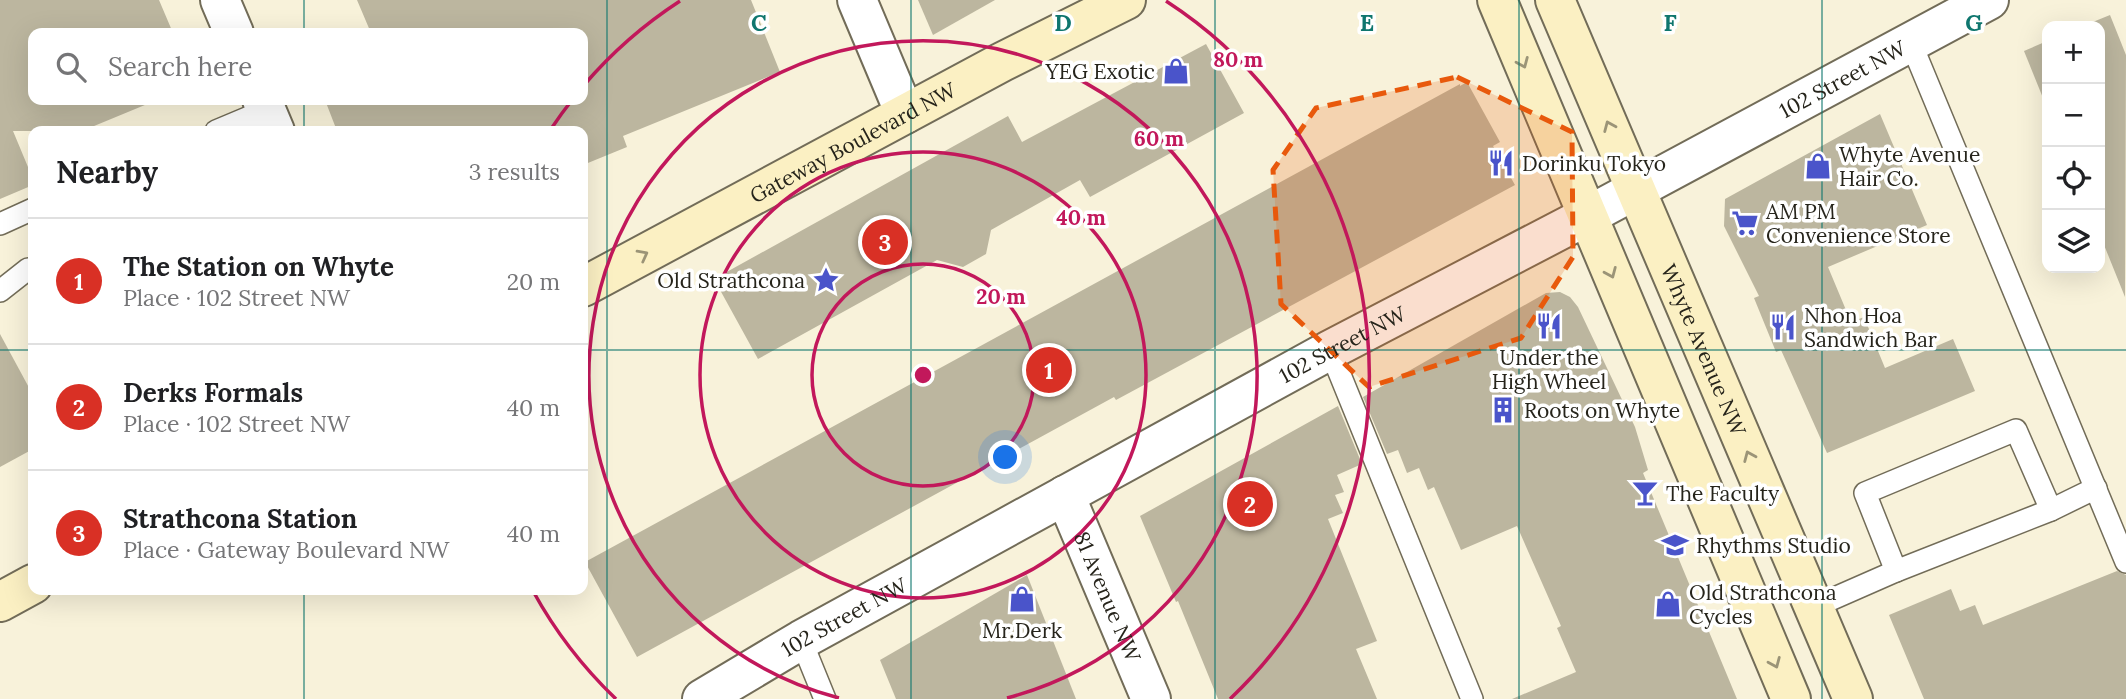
<!DOCTYPE html>
<meta charset="utf-8">
<style>
:root{--surface:#fff;--page:#f2f2f2;--text:#202124;--muted:#757577;--line:#e0e0e0;--accent:#d93025}
body{margin:0;font-family:Lora,serif;background:var(--page);color:var(--text)}
.controls{position:absolute;right:21px;top:21px;display:grid;overflow:hidden;border-radius:14px;box-shadow:0 7px 28px #0002}
.controls button{width:63px;height:63px;display:grid;place-items:center;padding:0;border:0;border-bottom:2px solid var(--line);background:var(--surface);color:var(--text);font:35px sans-serif}
.you{position:absolute;left:1006px;top:458px;width:24px;height:24px;margin:-18px;border:5px solid #fff;border-radius:50%;background:#1a73e8;box-shadow:0 0 0 10px #1a73e833}
.badge{display:grid;place-items:center;width:46px;height:46px;border-radius:50%;background:var(--accent);color:#fff;font-size:23px;font-weight:700}
.pin{position:absolute;translate:-50% -50%;border:4px solid #fff;box-shadow:0 2px 7px #0006}
.list{margin:0;padding:0;list-style:none}
h2{display:flex;justify-content:space-between;align-items:center;height:91px;margin:0;padding:0 28px;font-size:30px}
h2 small{font-size:23px;font-weight:400;color:var(--muted)}
.list li{display:grid;grid-template-columns:46px 1fr auto;gap:21px;align-items:center;box-sizing:border-box;height:126px;padding:0 28px;border-top:2px solid var(--line)}
.list b{display:block;font-size:26px;white-space:nowrap}
.list p{margin:0;font-size:23px;white-space:nowrap;color:var(--muted)}
.list em{font-size:23px;font-style:normal;color:var(--muted)}
.icon{flex:none;width:38px;height:38px;fill:none;stroke:currentColor;stroke-width:2;stroke-linecap:round;stroke-linejoin:round}
.map{position:relative;flex:none;width:2126px;height:699px;overflow:hidden}
.search{position:absolute;background:var(--surface);box-shadow:0 7px 28px #0002;left:28px;top:28px;width:560px;height:77px;display:flex;align-items:center;gap:18px;box-sizing:border-box;padding:0 24px;border-radius:14px;color:var(--muted);font-size:26px}
.panel{position:absolute;background:var(--surface);box-shadow:0 7px 28px #0002;left:28px;top:126px;width:560px;height:469px;border-radius:14px}
.map>svg:first-child{display:block}
.building{fill:#bcb69f}
.lines{fill:none;stroke-linecap:round;stroke-linejoin:round}
.service-casing{stroke:#726c58;stroke-width:24}
.minor-casing{stroke:#726c58;stroke-width:42}
.secondary-casing{stroke:#726c58;stroke-width:42}
.service{stroke:#fff;stroke-width:21}
.minor{stroke:#fff;stroke-width:38}
.secondary{stroke:#fbf0c3;stroke-width:38}
.oneway{stroke:#9b9477}
.marked{fill:#e8590c;fill-opacity:0.2;stroke:#e8590c;stroke-width:5;stroke-dasharray:14 9;stroke-linejoin:round}
.grid{fill:none;stroke:#0f766e;stroke-width:2;stroke-opacity:0.55}
.ring{fill:none;stroke:#c2185b;stroke-width:3.5}
.labels{text-anchor:middle;dominant-baseline:central;stroke-width:7;stroke-linejoin:round;paint-order:stroke}
.poi-label{font-size:21px;fill:#26241b;stroke:#fff;text-anchor:start}
.street-label{font-size:21px;fill:#26241b;stroke:#fff}
.grid-label{font-size:23px;text-anchor:middle;font-weight:bold;fill:#0f766e;stroke:#fff;stroke-width:7;stroke-linejoin:round;paint-order:stroke}
.centre{fill:#c2185b;stroke:#fff;stroke-width:3.5}
.ring-label{font-size:21px;text-anchor:middle;font-weight:bold;fill:#c2185b;stroke:#fff;stroke-width:7;stroke-linejoin:round;paint-order:stroke}
</style>
<div class="map">
<svg width="2126" height="699" viewBox="0 0 2126 699">
<rect width="100%" height="100%" fill="#f8f2da"/>
<g class="building">
<polygon points="0,0 159,0 173,33 33,33 33,100 157,100 82,131 13,131 33,179 33,185 0,199"/>
<polygon points="357,0 751,0 780,72 623,136 627,147 583,165 583,131 337,131 325,100 583,100 583,33 371,33"/>
<polygon points="918,0 995,0 933,35"/>
<polygon points="2110,15 2126,55 2125,297 2100,235 2100,26 2083,26"/>
<polygon points="2047,41 2047,108 2024,51"/>
<polygon points="1206,44 1244,113 1090,197 1080,180 991,230 986,254 963,267 937,260 758,359 714,279 1008,116 1022,142"/>
<polygon points="1467,82 1500,142 1493,146 1515,185 1116,400 1114,397 637,657 585,562 1460,84 1460,86"/>
<polygon points="1880,114 1927,225 1828,267 1851,322 1864,317 1885,368 1953,339 1975,391 1827,453 1781,350 1776,352 1754,298 1759,296 1724,226 1725,199"/>
<polygon points="1560,292 1570,297 1578,307 1635,427 1648,470 1643,473 1737,699 1512,699 1576,672 1557,628 1561,626 1517,526 1461,550 1434,487 1428,490 1419,468 1407,473 1398,450 1387,454 1363,397 1546,293"/>
<polygon points="0,334 33,395 33,449 0,467"/>
<polygon points="1338,406 1362,464 1337,475 1344,492 1335,495 1343,513 1328,519 1377,641 1356,649 1377,699 1218,699 1178,601 1176,602 1140,516"/>
<polygon points="2117,571 2126,575 2126,699 1924,699 1889,615 1951,589 1960,611 1975,605 1983,625"/>
<polygon points="1027,575 1076,699 896,699 880,660"/>
</g>
<g class="lines">
<g class="service-casing">
<g id="service">
<polyline points="1911,43 2126,562"/>
<polyline points="216,131 266,110"/>
<polyline points="0,224 33,209"/>
<polyline points="0,291 28,269"/>
<polyline points="1330,350 1472,699"/>
<polyline points="1896,571 1865,493 2016,430 2051,510"/>
<polyline points="1814,607 1896,571 2051,510 2096,488"/>
<polyline points="801,640 825,699"/>
</g>
</g>
<g class="minor-casing">
<g id="minor">
<polyline points="220,0 234,33"/>
<polyline points="857,0 905,114"/>
<polyline points="262,100 275,131"/>
<path id="s1" d="M 1065,495 L 1151,699"/>
<path id="s2" d="M 702,699 L 801,640 L 1330,350 L 1587,216 L 1989,0"/>
</g>
</g>
<g class="secondary-casing">
<g id="secondary">
<polyline points="1497,0 1791,699"/>
<path id="s3" d="M 1555,0 L 1853,699"/>
<path id="s4" d="M 583,287 L 1002,62 L 1126,0"/>
<polyline points="0,602 33,584"/>
</g>
</g>
<use href="#service" class="service"/>
<use href="#minor" class="minor"/>
<use href="#secondary" class="secondary"/>
</g>
<defs><path id="oneway-chevron" d="M-2-3.5L2.5 0L-2 3.5" fill="none" stroke-width="1.6" stroke-linecap="round" stroke-linejoin="round" transform="scale(1.75)"/></defs>
<g class="oneway">
<use href="#oneway-chevron" transform="translate(1523 63) rotate(67)"/>
<use href="#oneway-chevron" transform="translate(1609 126) rotate(-113)"/>
<use href="#oneway-chevron" transform="translate(643 255) rotate(-28)"/>
<use href="#oneway-chevron" transform="translate(1611 273) rotate(67)"/>
<use href="#oneway-chevron" transform="translate(1749 456) rotate(-113)"/>
<use href="#oneway-chevron" transform="translate(1775 663) rotate(67)"/>
</g>
<path class="marked" d="M 1457,77 L 1572,132 L 1573,257 L 1521,338 L 1369,387 L 1281,304 L 1273,170 L 1316,108 Z"/>
<path class="grid" d="M 304,0 L 304,33M 607,0 L 607,699M 911,0 L 911,699M 1215,0 L 1215,699M 1519,0 L 1519,699M 1822,0 L 1822,699M 304,100 L 304,131M 0,350 L 33,350M 583,350 L 2126,350M 304,590 L 304,699"/>
<g class="ring">
<circle cx="923" cy="375" r="111"/>
<circle cx="923" cy="375" r="223"/>
<path d="M839 698A334 334 0 1 1 1007 698"/>
<path d="M616 699A446 446 0 0 1 533 591M551 129A446 446 0 0 1 572 100M584 85A446 446 0 0 1 680 1M1166 1A446 446 0 0 1 1230 699"/>
</g>
<defs>
<g id="shop-bare" transform="scale(2.1)"><path d="M-5-2.5h2.3a2.7 3.5 0 0 1 5.4 0H5L5.5 6h-11ZM-1.5-2.5h3a1.5 2.3 0 0 0-3 0Z" fill="#4a54ca" stroke="#fff" stroke-width="2.5" paint-order="stroke"/></g>
<g id="restaurant-bare" transform="scale(2.1)"><path d="M-5-6h1v4h1v-4h1v4h1v-4h1v5L-1.5 .5V6h-2V.5L-5-1ZM5-6V6H3V1.5H1.5Q1.5-4 5-6Z" fill="#4a54ca" stroke="#fff" stroke-width="2.5" paint-order="stroke"/></g>
<g id="supermarket-bare" transform="scale(2.1)"><path d="M-6-5.5h2.5l.6 2H6L4.5 2H-2.5L-4.4-4H-6ZM-1.5 3.2a1.3 1.3 0 1 0 .1 0ZM3 3.2a1.3 1.3 0 1 0 .1 0Z" fill="#4a54ca" stroke="#fff" stroke-width="2.5" paint-order="stroke"/></g>
<g id="sight-bare" transform="scale(2.1)"><path d="M0-6L1.8-2.2L6-1.7L2.9 1.2L3.7 5.4L0 3.3L-3.7 5.4L-2.9 1.2L-6-1.7L-1.8-2.2Z" fill="#4a54ca" stroke="#fff" stroke-width="2.5" paint-order="stroke"/></g>
<g id="building-bare" transform="scale(2.1)"><path d="M-4-6H4V6H1V3H-1V6H-4ZM-2.5-4.3h1.7v1.8h-1.7ZM.8-4.3h1.7v1.8H.8ZM-2.5-1h1.7V.8h-1.7ZM.8-1h1.7V.8H.8Z" fill="#4a54ca" stroke="#fff" stroke-width="2.5" paint-order="stroke"/></g>
<g id="bar-bare" transform="scale(2.1)"><path d="M-6-5H6L.8 .8V4.5H3.5V6h-7V4.5H-.8V.8Z" fill="#4a54ca" stroke="#fff" stroke-width="2.5" paint-order="stroke"/></g>
<g id="school-bare" transform="scale(2.1)"><path d="M0-5L7-2L0 1L-7-2ZM-4 1L0 2.5L4 1V4Q0 6-4 4Z" fill="#4a54ca" stroke="#fff" stroke-width="2.5" paint-order="stroke"/></g>
</defs>
<g fill-rule="evenodd">
<use href="#shop-bare" x="1176" y="71"/>
<use href="#restaurant-bare" x="1501" y="163"/>
<use href="#shop-bare" x="1818" y="166"/>
<use href="#supermarket-bare" x="1745" y="223"/>
<use href="#sight-bare" x="826" y="280"/>
<use href="#restaurant-bare" x="1549" y="326"/>
<use href="#restaurant-bare" x="1783" y="327"/>
<use href="#building-bare" x="1503" y="410"/>
<use href="#bar-bare" x="1645" y="493"/>
<use href="#school-bare" x="1675" y="545"/>
<use href="#shop-bare" x="1022" y="599"/>
<use href="#shop-bare" x="1668" y="604"/>
</g>
<g class="labels">
<g class="poi-label">
<text x="1155" y="71" text-anchor="end">YEG Exotic</text>
<text x="1839" y="154">Whyte Avenue<tspan x="1839" dy="24">Hair Co.</tspan></text>
<text x="1522" y="163">Dorinku Tokyo</text>
<text x="1766" y="211">AM PM<tspan x="1766" dy="24">Convenience Store</tspan></text>
<text x="805" y="280" text-anchor="end">Old Strathcona</text>
<text x="1804" y="315">Nhon Hoa<tspan x="1804" dy="24">Sandwich Bar</tspan></text>
<text x="1549" y="357" text-anchor="middle">Under the<tspan x="1549" dy="24">High Wheel</tspan></text>
<text x="1524" y="410">Roots on Whyte</text>
<text x="1666" y="493">The Faculty</text>
<text x="1696" y="545">Rhythms Studio</text>
<text x="1689" y="592">Old Strathcona<tspan x="1689" dy="24">Cycles</tspan></text>
<text x="1022" y="630" text-anchor="middle">Mr.Derk</text>
</g>
<g class="street-label">
<text stroke="none"><textPath href="#s2" startOffset="1298">102 Street NW</textPath></text>
<text stroke="none"><textPath href="#s4" startOffset="306">Gateway Boulevard NW</textPath></text>
<text stroke="none"><textPath href="#s2" startOffset="732">102 Street NW</textPath></text>
<text stroke="none"><textPath href="#s3" startOffset="380">Whyte Avenue NW</textPath></text>
<text stroke="none"><textPath href="#s1" startOffset="110">81 Avenue NW</textPath></text>
<text stroke="none"><textPath href="#s2" startOffset="164">102 Street NW</textPath></text>
</g>
</g>
<g class="grid-label">
<text x="759" y="31">C</text>
<text x="1063" y="31">D</text>
<text x="1367" y="31">E</text>
<text x="1670" y="31">F</text>
<text x="1974" y="31">G</text>
</g>
<circle cx="923" cy="375" r="10" class="centre"/>
<g class="ring-label">
<text x="1238" y="67">80 m</text>
<text x="1159" y="146">60 m</text>
<text x="1081" y="225">40 m</text>
<text x="1001" y="304">20 m</text>
</g>
</svg>
<div class="controls">
<button>+</button>
<button>−</button>
<button><svg class="icon" aria-label="locate" viewBox="0 0 24 24"><circle cx="12" cy="12" r="6"/><path d="M12 2v4M12 18v4M2 12h4M18 12h4"/></svg></button>
<button><svg class="icon" aria-label="layers" viewBox="0 0 24 24"><path d="M12 4l9 5-9 5-9-5zM3 14l9 5 9-5"/></svg></button>
</div>
<div class="you"></div>
<div class="pin badge" style="left:1049px;top:370px">1</div>
<div class="pin badge" style="left:1250px;top:504px">2</div>
<div class="pin badge" style="left:885px;top:242px">3</div>
<div class="search"><svg class="icon" aria-label="search" viewBox="0 0 24 24"><circle cx="10" cy="10" r="6"/><path d="M15 15l6 6"/></svg>Search here</div>
<section class="panel">
<h2>Nearby<small>3 results</small></h2>
<ul class="list">
<li><span class="badge">1</span><div><b>The Station on Whyte</b><p>Place · 102 Street NW</p></div><em>20 m</em></li>
<li><span class="badge">2</span><div><b>Derks Formals</b><p>Place · 102 Street NW</p></div><em>40 m</em></li>
<li><span class="badge">3</span><div><b>Strathcona Station</b><p>Place · Gateway Boulevard NW</p></div><em>40 m</em></li>
</ul>
</section>
</div>
